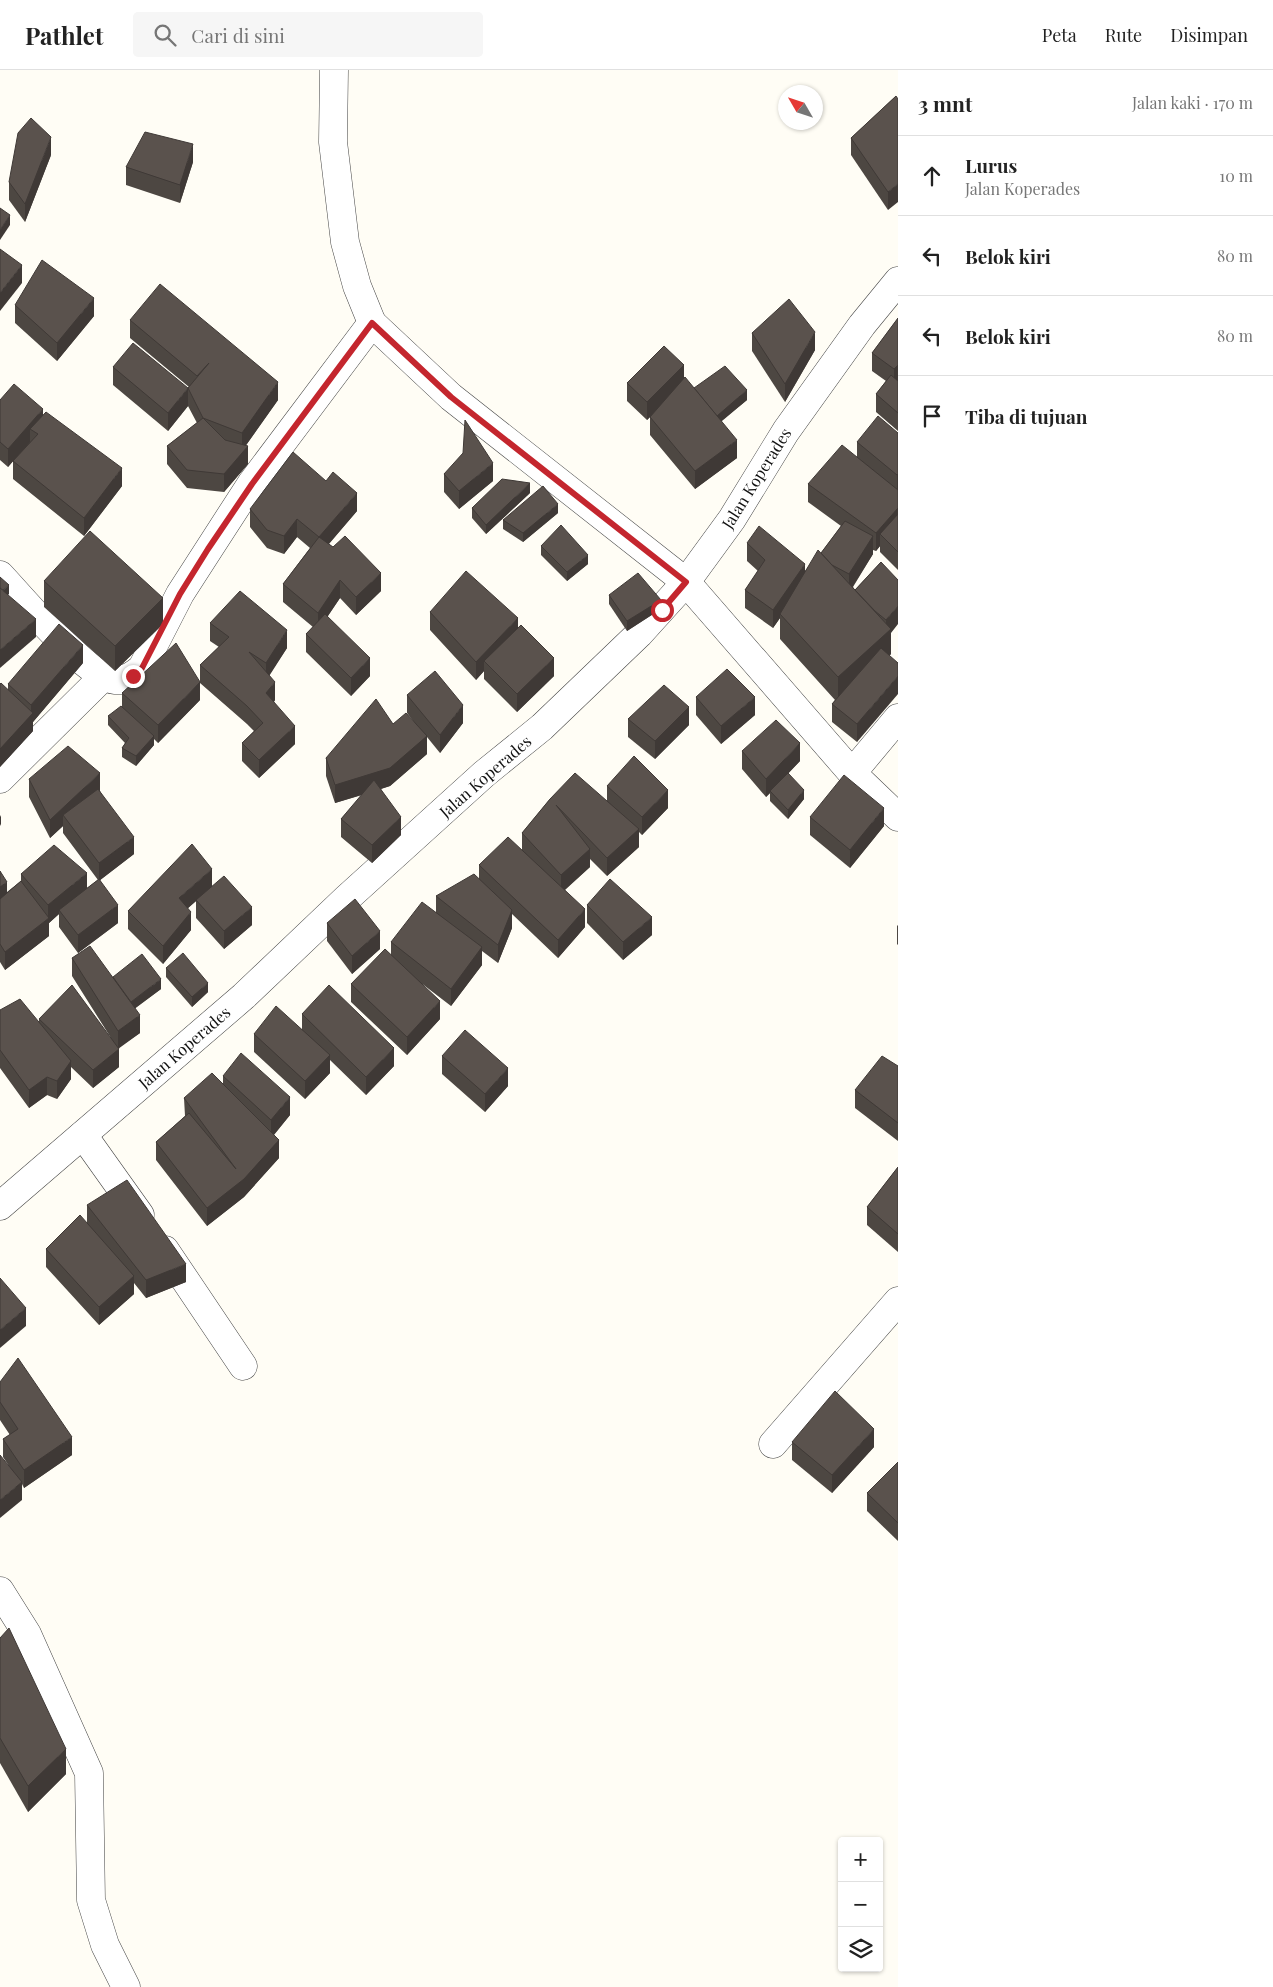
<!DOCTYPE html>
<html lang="id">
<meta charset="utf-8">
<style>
:root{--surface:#fff;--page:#f6f6f6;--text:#222;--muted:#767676;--line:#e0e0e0}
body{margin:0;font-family:"Playfair Display",serif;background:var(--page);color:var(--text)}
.controls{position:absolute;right:15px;bottom:15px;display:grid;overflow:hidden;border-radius:5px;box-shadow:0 1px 4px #0004}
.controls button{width:45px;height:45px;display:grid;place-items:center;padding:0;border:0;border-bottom:1px solid var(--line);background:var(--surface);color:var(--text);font:25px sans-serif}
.compass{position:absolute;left:778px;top:15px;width:45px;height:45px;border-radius:50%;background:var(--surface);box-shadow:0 1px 4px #0004;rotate:309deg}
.stop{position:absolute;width:15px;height:15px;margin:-11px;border:4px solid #c4262e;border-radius:50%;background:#fff}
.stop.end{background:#c4262e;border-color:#fff;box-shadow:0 1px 5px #0008}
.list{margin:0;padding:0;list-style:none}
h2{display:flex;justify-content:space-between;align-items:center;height:65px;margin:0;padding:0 20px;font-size:21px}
h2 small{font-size:16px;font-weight:400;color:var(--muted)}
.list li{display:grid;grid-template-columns:32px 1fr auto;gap:15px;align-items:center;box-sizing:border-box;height:80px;padding:0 20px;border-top:1px solid var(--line)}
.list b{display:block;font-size:19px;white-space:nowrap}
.list p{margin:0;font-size:16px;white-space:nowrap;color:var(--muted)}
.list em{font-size:16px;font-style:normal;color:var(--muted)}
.icon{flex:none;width:28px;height:28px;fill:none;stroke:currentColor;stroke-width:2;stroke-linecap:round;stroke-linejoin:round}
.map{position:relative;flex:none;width:898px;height:1917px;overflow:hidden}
header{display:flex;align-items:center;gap:30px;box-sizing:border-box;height:70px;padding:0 25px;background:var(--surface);border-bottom:1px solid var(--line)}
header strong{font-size:24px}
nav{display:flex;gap:28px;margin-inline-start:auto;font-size:18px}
.search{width:350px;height:45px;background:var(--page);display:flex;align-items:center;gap:12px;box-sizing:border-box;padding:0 18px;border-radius:5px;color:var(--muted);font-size:19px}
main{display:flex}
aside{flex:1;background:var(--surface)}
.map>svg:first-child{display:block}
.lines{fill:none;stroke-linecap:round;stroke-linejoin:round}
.minor-casing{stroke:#444;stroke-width:29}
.tertiary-casing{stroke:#444;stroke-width:29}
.minor{stroke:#fff;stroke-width:28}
.tertiary{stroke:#fff;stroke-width:28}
.wall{fill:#4d4742}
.shaded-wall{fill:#3f3936}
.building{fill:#5a524d;stroke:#3f3936}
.route{stroke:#c4262e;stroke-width:6}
.labels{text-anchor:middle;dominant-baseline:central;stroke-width:5;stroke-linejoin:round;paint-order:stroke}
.street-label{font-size:16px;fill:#111;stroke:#fff}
</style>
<header>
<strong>Pathlet</strong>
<div class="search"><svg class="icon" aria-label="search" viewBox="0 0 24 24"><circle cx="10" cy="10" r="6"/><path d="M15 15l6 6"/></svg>Cari di sini</div>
<nav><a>Peta</a><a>Rute</a><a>Disimpan</a></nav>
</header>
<main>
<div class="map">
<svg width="898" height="1917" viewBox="0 0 898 1917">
<rect width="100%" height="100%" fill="#fffdf5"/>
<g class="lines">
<g class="minor-casing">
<g id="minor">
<polyline points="334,0 333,72 345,172 357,216 372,253"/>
<path d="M 0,505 C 21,527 88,608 115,610 C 126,611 134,605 142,598 L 180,524 L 209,479 L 251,414 L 372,253 L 451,327 L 686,512 L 852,703 L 898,747"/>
<polyline points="852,703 898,648"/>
<polyline points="0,709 103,607"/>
<polyline points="83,1065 140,1145"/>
<polyline points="165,1180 243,1296"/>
<polyline points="773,1374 898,1231"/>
<polyline points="0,1521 27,1564 89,1703 91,1830 105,1875 126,1917"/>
</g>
</g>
<g class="tertiary-casing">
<polyline id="tertiary" points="0,1136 244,926 346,829 484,704 542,657 639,564 686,512 732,449 786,361 862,255 898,211"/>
</g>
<use href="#minor" class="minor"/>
<use href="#tertiary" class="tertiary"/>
</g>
<g class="wall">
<polygon points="896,26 888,140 851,85 851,68"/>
<polygon points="51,85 25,152 9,130 9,112"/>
<polygon points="193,92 180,133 126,115 126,97"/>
<polygon points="15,235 94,246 57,291 15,253"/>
<polygon points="898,248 898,361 876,342 876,324 886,311 872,301 872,283"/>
<polygon points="130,250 278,330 246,375 248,394 224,422 187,418 167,394 167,376 197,353 188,336 188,318 189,317 130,268"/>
<polygon points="752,263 815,280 785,332 752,281"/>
<polygon points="113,297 188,336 168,361 113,315"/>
<polygon points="684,308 694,318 747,330 721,351 737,388 695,419 650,365 650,347 647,350 627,331 627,313"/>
<polygon points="0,330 43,346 122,416 84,466 13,409 13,391 8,397 0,390"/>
<polygon points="898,363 898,500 880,482 880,476 876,481 873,480 873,484 853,517 855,520 881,492 891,563 891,584 890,585 857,672 832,652 832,634 835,630 780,569 780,548 773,558 745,538 745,520 758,501 747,491 747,473 805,501 821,483 841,456 808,432 808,414 857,387 857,372"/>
<polygon points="444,404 493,411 459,439 444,422"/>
<polygon points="530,423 486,464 472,448 472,438"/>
<polygon points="250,439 357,441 329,474 381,521 356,545 340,528 327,547 370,606 351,626 306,582 306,564 313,557 283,532 283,514 310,478 297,467 284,484 267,478 250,457"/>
<polygon points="558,443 523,472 503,459 503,450"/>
<polygon points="541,476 588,494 567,511 541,485"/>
<polygon points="44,511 163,554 115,601 44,537"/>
<polygon points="609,525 661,539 627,561 609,534"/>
<polygon points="430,542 518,558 554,606 517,642 484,609 484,601 476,610 430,560"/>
<polygon points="210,553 287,578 269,605 275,630 274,632 295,674 259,708 242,691 242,673 254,661 247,654 200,613 200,595 219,577 210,571"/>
<polygon points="83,593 33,652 33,661 0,697 0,614 8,620 8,614"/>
<polygon points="122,623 200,630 158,673 154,669 154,675 136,696 122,687 122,678 125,673 108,655 108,646 122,637"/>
<polygon points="407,625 463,653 440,683 427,667 427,684 390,716 381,719 401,765 372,793 341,767 341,749 362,725 335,733 326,706 326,688 393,654 420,660 407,643"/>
<polygon points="696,627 755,645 721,674 696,645"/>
<polygon points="628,649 689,655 655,689 628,667"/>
<polygon points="742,681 800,691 788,703 804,729 788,749 770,731 770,723 766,727 742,699"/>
<polygon points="29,709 100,721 134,784 100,810 118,853 78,883 59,857 59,844 49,853 49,866 5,900 0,892 0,801 7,822 21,811 21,804 87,818 98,810 63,763 63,756 50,768 29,727"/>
<polygon points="607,716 668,738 642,765 639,762 639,777 607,806 590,789 590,797 565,820 585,857 558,888 512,844 512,858 498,893 482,881 482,895 451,936 421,913 440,949 407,985 351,932 351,914 391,885 391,872 436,842 436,826 479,809 479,795 522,780 522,763 550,729 607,731"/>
<polygon points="810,747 884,756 850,798 810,765"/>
<polygon points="212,816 252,855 224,879 196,848 196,831 188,838 191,860 163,894 128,859 128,841"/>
<polygon points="587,835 652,865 623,890 587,853"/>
<polygon points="327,853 380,879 352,904 327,871"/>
<polygon points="898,855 898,875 897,874 897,856"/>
<polygon points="72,888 113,907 161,919 135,938 140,963 118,978 119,997 93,1018 71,997 71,1009 57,1029 47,1025 29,1038 0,998 0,940 39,952 39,949 111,968 72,906"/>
<polygon points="166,898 208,922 192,937 166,907"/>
<polygon points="302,944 394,996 366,1025 330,990 330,1003 305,1029 254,982 254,964 302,959"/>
<polygon points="442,986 508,1016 485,1042 442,1004"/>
<polygon points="898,996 898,1071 855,1038 855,1020"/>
<polygon points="223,1006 290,1045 274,1065 279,1088 244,1127 207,1156 156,1090 156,1072 185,1046 184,1028 223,1014"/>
<polygon points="898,1097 898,1182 867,1155 867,1137"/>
<polygon points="87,1135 186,1212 146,1228 134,1213 134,1224 99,1255 46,1197 46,1179 87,1153"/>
<polygon points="0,1312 72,1385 24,1418 22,1414 22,1430 9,1396 3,1387 3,1369 10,1365 0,1350"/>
<polygon points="792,1372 874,1377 832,1423 792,1390"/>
<polygon points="898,1392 898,1471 867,1441 867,1423"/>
<polygon points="0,1568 66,1704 28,1742 0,1693"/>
</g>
<g class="shaded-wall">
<polygon points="51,67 51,85 25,152 25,134"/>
<polygon points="193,74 193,92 180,133 180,115"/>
<polygon points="898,114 898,132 888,140 888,122"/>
<polygon points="10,145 10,155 0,170 0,160"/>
<polygon points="22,195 22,213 0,241 0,223"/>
<polygon points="94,228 94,246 57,291 57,273"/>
<polygon points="815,262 815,280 785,332 785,314"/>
<polygon points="684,295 684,313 647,350 647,332"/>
<polygon points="898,295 898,313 894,317 894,299"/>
<polygon points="278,312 278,330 242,381 242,363"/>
<polygon points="188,318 188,336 168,361 168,343"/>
<polygon points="747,320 747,330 716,356 716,346"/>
<polygon points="43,339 43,357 30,359 30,372 8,397 8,379"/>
<polygon points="737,370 737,388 695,419 695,401"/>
<polygon points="248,376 248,394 224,422 224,404"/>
<polygon points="493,393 493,411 459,439 459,421"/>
<polygon points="122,398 122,416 84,466 84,448"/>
<polygon points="898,404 898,422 897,423 897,405"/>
<polygon points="530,413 530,423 486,464 486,455"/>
<polygon points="357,423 357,441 319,485 319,467"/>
<polygon points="558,434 558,443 523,472 523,463"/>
<polygon points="898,438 898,456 880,464 880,476 876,481 876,463"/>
<polygon points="297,449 297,467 284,484 284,466"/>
<polygon points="873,466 873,484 849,522 849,504"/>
<polygon points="588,485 588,494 567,511 567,502"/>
<polygon points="805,494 805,512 780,544 780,548 773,558 773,540"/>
<polygon points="381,503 381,521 356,545 356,527"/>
<polygon points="340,510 340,528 318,561 318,543"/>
<polygon points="9,515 9,524 0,532 0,523"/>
<polygon points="163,528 163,554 115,601 115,576"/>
<polygon points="661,530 661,539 627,561 627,551"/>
<polygon points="898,536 898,554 891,563 891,584 838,633 838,607 886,563 886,550"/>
<polygon points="518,548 518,566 484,591 484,601 476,610 476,592"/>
<polygon points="36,549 36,567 0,598 0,580"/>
<polygon points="287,560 287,578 266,611 266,593"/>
<polygon points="83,575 83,593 33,652 33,661 0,697 0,679 31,644 31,635"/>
<polygon points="370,588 370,606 351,626 351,608"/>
<polygon points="554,588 554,606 517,642 517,624"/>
<polygon points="898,606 898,624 857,672 857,654"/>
<polygon points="200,612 200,630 158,673 158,655"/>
<polygon points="275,612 275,630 266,641 266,623"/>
<polygon points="755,627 755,645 721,674 721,656"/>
<polygon points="463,635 463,653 440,683 440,665"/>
<polygon points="689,637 689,655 655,689 655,671"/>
<polygon points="295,656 295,674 259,708 259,690"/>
<polygon points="154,666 154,675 136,696 136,686"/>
<polygon points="427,666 427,684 390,716 335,733 335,715"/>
<polygon points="800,673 800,691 771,722 770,721 770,723 766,727 766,709"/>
<polygon points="100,703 100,721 68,751 63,745 63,756 50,768 50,750"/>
<polygon points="668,720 668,738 642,765 642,747"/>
<polygon points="804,720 804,729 788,749 788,740"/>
<polygon points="884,738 884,756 850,798 850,780"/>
<polygon points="1,745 1,754 0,756 0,747"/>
<polygon points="401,747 401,765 372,793 372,775"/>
<polygon points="639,759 639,777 607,806 607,788"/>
<polygon points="134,767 134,784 99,811 99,793"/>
<polygon points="590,779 590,797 561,823 561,805"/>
<polygon points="212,799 212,817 179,846 179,828"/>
<polygon points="87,803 87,821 59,840 59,844 49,853 49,866 5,900 5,882 48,849 48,835"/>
<polygon points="7,812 7,830 0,835 0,817"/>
<polygon points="118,835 118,853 78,883 78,865"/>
<polygon points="252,837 252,855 224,879 224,861"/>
<polygon points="585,839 585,857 558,888 558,870"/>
<polygon points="512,840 512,858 498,893 498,875"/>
<polygon points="191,842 191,860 163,894 163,876"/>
<polygon points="652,847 652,865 623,890 623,872"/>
<polygon points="380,861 380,879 352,904 352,886"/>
<polygon points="482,877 482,895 451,936 451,919"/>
<polygon points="161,909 161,919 129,943 129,934"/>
<polygon points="208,913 208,922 192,937 192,927"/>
<polygon points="440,931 440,949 407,985 407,967"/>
<polygon points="140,945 140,963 118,979 118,961"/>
<polygon points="394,978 394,996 366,1025 366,1007"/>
<polygon points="119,979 119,997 93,1018 93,1000"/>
<polygon points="330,985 330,1003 305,1029 305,1011"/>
<polygon points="71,991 71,1009 57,1029 57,1011"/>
<polygon points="508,998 508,1016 485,1042 485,1024"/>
<polygon points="47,1007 47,1025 29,1038 29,1020"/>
<polygon points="290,1027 290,1045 271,1068 271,1050"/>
<polygon points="279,1070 279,1088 244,1127 207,1156 207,1138"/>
<polygon points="186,1194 186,1212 146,1228 146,1210"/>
<polygon points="134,1206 134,1224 99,1255 99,1237"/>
<polygon points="26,1238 26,1256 0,1278 0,1260"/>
<polygon points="874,1359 874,1377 832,1423 832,1405"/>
<polygon points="72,1367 72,1385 24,1418 24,1400"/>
<polygon points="22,1412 22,1430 0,1448 0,1430"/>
<polygon points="66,1679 66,1704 28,1742 28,1716"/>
</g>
<g class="building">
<polygon points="896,26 898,29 898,114 888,122 851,68"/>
<polygon points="31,48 51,67 25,134 9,112 18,63"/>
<polygon points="145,62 193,74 180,115 126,97"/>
<polygon points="0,138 10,145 0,160"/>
<polygon points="0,179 22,195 0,223"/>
<polygon points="42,190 94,228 57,273 15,235"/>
<polygon points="160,214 278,312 242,363 203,348 188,318 209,293 197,306 130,250"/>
<polygon points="789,229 815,262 785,314 752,263"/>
<polygon points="898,248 898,295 894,299 872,283"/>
<polygon points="133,273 188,318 168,343 113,297"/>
<polygon points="664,276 684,295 647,332 627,313"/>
<polygon points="725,296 747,320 717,346 694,318"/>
<polygon points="891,305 898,311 898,343 876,324"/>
<polygon points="685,307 737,370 695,401 650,347"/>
<polygon points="14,314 43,339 8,379 0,372 0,330"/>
<polygon points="46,342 122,398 84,448 13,391 38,364 30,359"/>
<polygon points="878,346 898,363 898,404 897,405 857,372"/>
<polygon points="203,348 225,370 248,376 224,404 187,400 167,376"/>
<polygon points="465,350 493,393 459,421 444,404 463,383"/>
<polygon points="842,375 898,420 898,438 876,463 808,414"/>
<polygon points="293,382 326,411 333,402 357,423 319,467 333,477 345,466 381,503 356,527 340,510 318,543 283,514 319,467 297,449 284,466 267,460 250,439"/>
<polygon points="502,409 530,413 486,455 472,438"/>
<polygon points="543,416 558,434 523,463 503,450"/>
<polygon points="898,444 898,482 880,464"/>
<polygon points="845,451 873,466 849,504 832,495 821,483"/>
<polygon points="561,455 588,485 567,502 541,476"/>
<polygon points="759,456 805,494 773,540 745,520 765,490 747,473"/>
<polygon points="90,461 163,528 115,576 44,511"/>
<polygon points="818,480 891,559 838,607 780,544"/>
<polygon points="881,492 898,510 898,536 886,550 875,541 855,520"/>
<polygon points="466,501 518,548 476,592 430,542"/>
<polygon points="638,503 661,530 627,551 609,525"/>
<polygon points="0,507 9,515 3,520 0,518"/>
<polygon points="0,518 36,549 0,580"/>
<polygon points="240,521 287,560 266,593 249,582 275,612 266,623 295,656 259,690 242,673 263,653 247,636 200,595 229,567 210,553"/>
<polygon points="325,544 370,588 351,608 306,564"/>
<polygon points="59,554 83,575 31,635 8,614"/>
<polygon points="521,555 554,588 517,624 484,591"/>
<polygon points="176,573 200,612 158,655 122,623"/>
<polygon points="881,578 898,593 898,606 857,654 832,634"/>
<polygon points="727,599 755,627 721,656 696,627"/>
<polygon points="435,601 463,635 440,665 407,625"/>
<polygon points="1,613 33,643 0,679 0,614"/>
<polygon points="664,615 689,637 655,671 628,649"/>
<polygon points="376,629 393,654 406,643 427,666 390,698 335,715 326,688"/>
<polygon points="121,636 154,666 136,686 122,678 129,668 108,646"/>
<polygon points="776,650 800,673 766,709 742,681"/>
<polygon points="68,676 100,703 50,750 29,709"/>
<polygon points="634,686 668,720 642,747 607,716"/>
<polygon points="575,703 639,759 607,788 556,735 590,779 561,805 522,763 550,729"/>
<polygon points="788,703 804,720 788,740 770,721"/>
<polygon points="844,705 884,738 850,780 810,747"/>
<polygon points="374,710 401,747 372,775 341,749"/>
<polygon points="98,719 134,767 99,793 63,745"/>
<polygon points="508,767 585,839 558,870 479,795"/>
<polygon points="192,774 212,799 179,828 191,842 163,876 128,841"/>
<polygon points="54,775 87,803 48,835 21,804"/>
<polygon points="0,801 7,812 0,817"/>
<polygon points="474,804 512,840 498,875 436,826"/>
<polygon points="224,806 252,837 224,861 196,830"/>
<polygon points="99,809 118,835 78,865 59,840"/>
<polygon points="610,809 652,847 623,872 587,835"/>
<polygon points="21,811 49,848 5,882 0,874 0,829"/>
<polygon points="355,829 380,861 352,886 327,853"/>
<polygon points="422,832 482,877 451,919 391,872"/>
<polygon points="90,876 140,945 118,961 72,888"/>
<polygon points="385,879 440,931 407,967 351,914"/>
<polygon points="183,883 208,913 192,927 166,898"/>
<polygon points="142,884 161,909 131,932 113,907"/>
<polygon points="72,915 119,979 93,1000 39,949"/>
<polygon points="329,915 394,978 366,1007 302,944"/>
<polygon points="20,929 71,991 57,1011 47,1007 29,1020 0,980 0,940"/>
<polygon points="276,936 330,985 305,1011 254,964"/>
<polygon points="465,960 508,998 485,1024 442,986"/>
<polygon points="241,983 290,1027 271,1050 223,1006"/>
<polygon points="882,986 898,996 898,1053 855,1020"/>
<polygon points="212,1003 279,1070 244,1109 207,1138 156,1072 189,1043 236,1099 184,1028"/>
<polygon points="898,1097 898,1164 867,1137"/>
<polygon points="127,1110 186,1194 146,1210 87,1135"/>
<polygon points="80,1145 134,1206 99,1237 46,1179"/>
<polygon points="0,1208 26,1238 0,1260"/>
<polygon points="18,1288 72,1367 24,1400 3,1369 18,1359 0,1332 0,1312"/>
<polygon points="835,1321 874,1359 832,1405 792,1372"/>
<polygon points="0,1385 22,1412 0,1430"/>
<polygon points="898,1392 898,1453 867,1423"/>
<polygon points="9,1558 66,1679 28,1716 0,1668 0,1568"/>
</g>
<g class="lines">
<polyline class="route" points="133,606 142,598 180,524 208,479 252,414 372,253 451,327 686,512 662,540"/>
</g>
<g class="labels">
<g class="street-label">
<text transform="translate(756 408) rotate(-58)">Jalan Koperades</text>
<text transform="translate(485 706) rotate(-41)">Jalan Koperades</text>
<text transform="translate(184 977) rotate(-41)">Jalan Koperades</text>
</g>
</g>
</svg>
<div class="controls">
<button>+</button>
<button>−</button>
<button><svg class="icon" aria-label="layers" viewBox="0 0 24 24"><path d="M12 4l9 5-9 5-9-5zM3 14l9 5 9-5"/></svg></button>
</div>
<svg class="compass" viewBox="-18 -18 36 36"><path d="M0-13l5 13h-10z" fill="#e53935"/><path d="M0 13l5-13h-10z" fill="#767676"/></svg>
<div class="stop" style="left:662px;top:540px"></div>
<div class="stop end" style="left:133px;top:606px"></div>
</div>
<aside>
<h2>3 mnt<small>Jalan kaki · 170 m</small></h2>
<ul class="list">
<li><svg class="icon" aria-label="ahead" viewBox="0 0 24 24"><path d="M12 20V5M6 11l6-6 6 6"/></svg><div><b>Lurus</b><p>Jalan Koperades</p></div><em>10 m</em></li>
<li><svg class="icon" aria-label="left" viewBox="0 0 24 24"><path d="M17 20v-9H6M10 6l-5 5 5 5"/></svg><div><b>Belok kiri</b></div><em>80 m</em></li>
<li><svg class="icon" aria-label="left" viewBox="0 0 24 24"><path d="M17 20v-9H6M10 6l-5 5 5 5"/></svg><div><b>Belok kiri</b></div><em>80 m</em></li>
<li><svg class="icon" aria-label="arrive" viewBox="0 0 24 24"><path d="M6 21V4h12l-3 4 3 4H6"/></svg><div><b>Tiba di tujuan</b></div></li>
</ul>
</aside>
</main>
